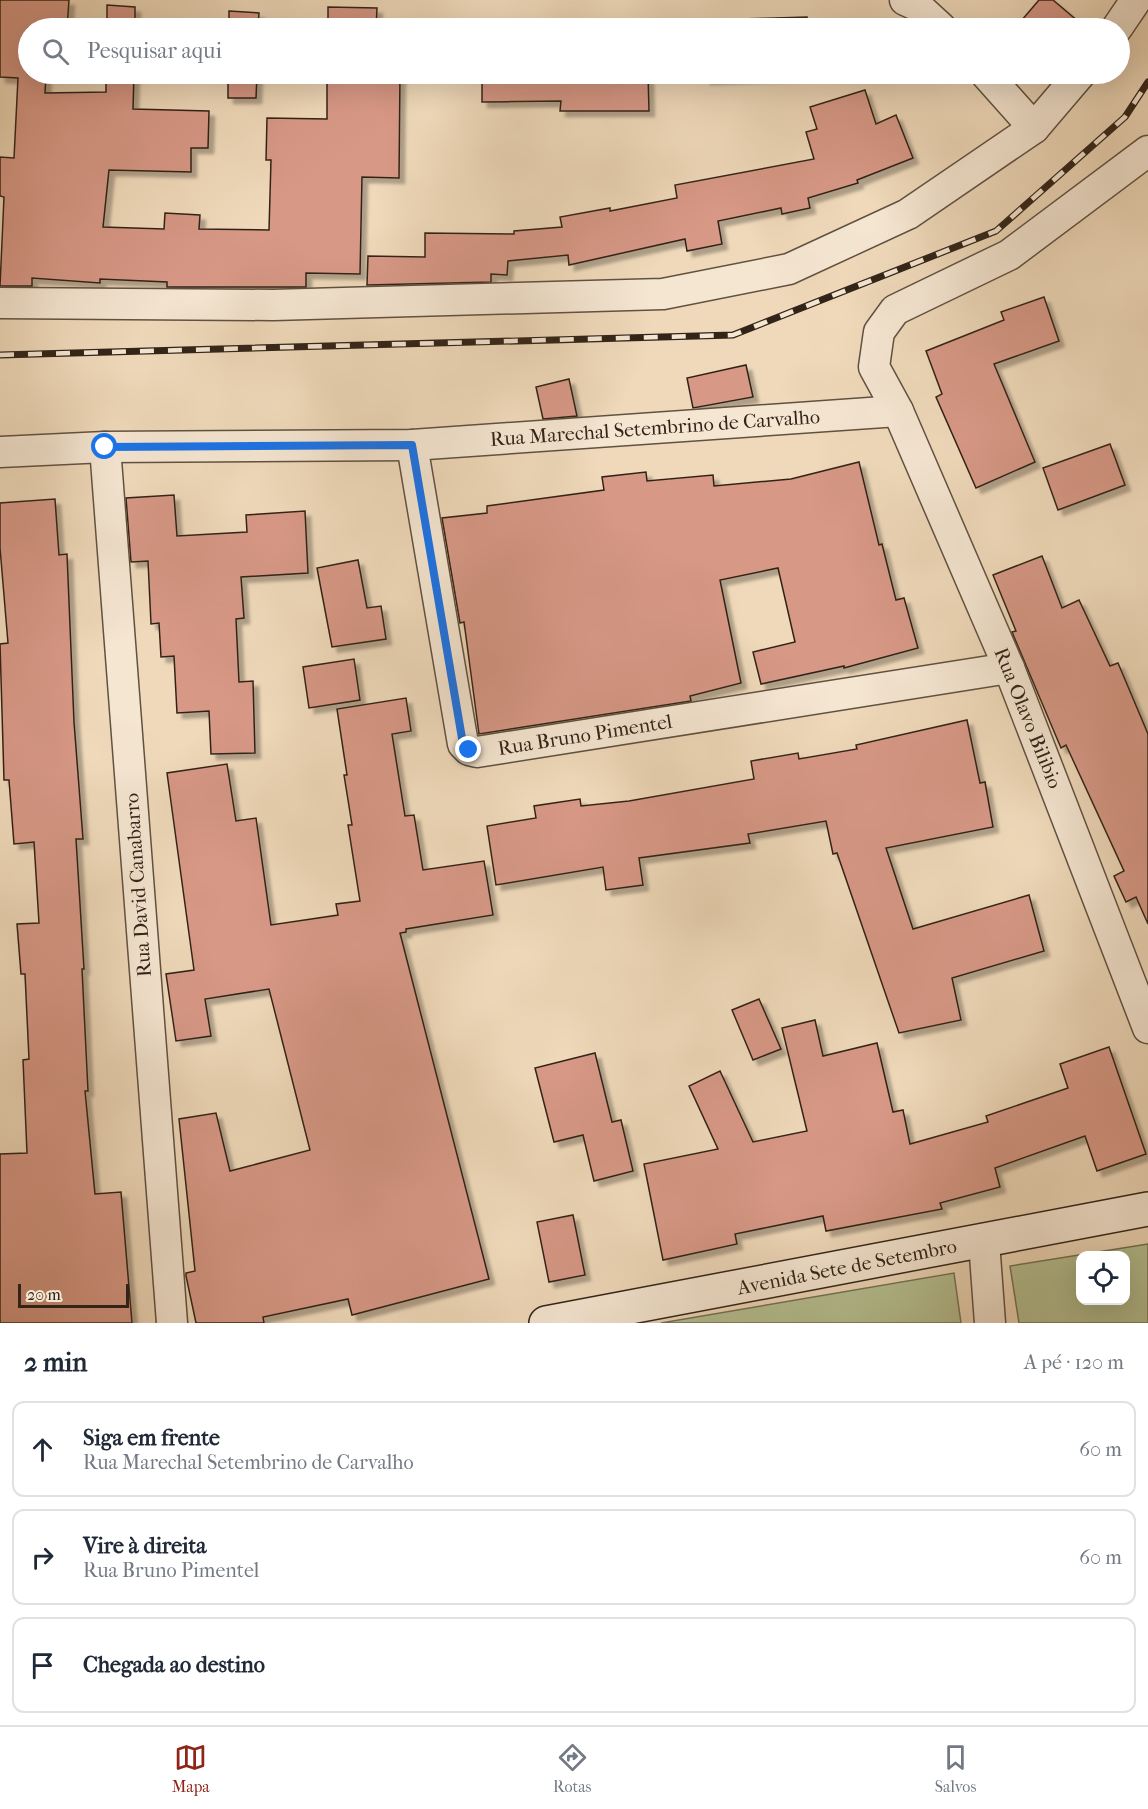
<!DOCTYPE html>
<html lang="pt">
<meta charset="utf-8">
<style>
:root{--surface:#fff;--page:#f6f6f7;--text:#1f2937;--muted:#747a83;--line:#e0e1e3;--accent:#8f2418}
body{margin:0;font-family:"IM FELL French Canon",serif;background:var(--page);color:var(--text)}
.controls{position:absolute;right:18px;bottom:18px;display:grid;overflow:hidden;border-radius:12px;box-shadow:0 6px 24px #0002}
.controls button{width:54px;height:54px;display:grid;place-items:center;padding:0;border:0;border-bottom:2px solid var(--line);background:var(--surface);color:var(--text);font:30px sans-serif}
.scale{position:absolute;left:18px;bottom:15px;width:111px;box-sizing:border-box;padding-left:6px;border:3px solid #322419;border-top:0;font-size:16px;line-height:21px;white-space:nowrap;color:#322419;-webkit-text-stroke:4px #f5e6d2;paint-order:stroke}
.stop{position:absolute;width:18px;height:18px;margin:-14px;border:4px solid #1a73e8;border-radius:50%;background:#fff}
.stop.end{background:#1a73e8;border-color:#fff;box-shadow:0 2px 6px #0008}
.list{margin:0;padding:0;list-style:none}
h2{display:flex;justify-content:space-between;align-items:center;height:78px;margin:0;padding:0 24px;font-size:26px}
h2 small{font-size:20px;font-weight:400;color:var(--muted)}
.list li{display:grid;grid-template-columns:39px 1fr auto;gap:18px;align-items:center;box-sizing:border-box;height:96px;margin:0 12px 12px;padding:0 12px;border:2px solid var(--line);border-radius:12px}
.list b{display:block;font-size:22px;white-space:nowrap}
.list p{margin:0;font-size:20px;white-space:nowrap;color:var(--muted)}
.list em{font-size:20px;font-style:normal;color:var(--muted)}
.icon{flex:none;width:33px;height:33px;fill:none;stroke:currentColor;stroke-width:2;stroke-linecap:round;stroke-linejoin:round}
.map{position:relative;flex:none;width:1148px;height:1323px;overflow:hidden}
.search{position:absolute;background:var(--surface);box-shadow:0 6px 24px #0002;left:18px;right:18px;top:18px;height:66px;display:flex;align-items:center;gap:15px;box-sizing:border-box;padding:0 21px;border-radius:33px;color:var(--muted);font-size:22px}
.sheet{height:402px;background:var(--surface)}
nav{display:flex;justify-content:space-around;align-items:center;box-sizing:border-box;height:84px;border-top:2px solid var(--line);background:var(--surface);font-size:16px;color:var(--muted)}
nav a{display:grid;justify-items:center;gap:3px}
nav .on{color:var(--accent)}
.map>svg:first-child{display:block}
.green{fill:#b5c092;stroke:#747256;stroke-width:1.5;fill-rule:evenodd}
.building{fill:#d79886;stroke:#322419;stroke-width:1.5;filter:url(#shadow)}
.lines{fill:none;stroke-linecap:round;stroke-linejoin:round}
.street-casing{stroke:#615141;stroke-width:33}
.secondary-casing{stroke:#322419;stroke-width:36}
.street{stroke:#f5e6d2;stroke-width:30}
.secondary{stroke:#f5e6d2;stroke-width:33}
.rail-casing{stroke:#322419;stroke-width:7}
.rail{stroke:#f5e6d2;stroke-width:4.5;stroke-dasharray:14;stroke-linecap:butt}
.route{stroke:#1a73e8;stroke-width:8}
.labels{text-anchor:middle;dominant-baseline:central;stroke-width:4.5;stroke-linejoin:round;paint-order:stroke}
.street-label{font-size:20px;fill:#322419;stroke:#f5e6d2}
</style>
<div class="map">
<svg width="1148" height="1323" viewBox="0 0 1148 1323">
<defs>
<filter id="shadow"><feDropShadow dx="5.5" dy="5.5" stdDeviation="1.5" flood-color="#0004"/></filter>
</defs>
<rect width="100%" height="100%" fill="#efd9ba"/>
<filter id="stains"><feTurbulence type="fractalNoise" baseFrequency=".00333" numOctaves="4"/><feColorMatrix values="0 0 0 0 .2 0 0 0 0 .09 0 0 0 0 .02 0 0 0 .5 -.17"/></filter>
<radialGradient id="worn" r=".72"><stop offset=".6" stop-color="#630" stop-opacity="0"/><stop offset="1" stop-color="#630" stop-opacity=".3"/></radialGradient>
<g class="green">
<path d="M 1148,1244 L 1148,1323 L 1019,1323 L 1010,1266 ZM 1080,1256 L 1126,1256 L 1126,1300 L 1080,1300 Z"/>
<polygon points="954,1273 961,1323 661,1323"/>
</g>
<g class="building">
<polygon points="0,0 69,0 67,28 28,28 28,74 46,74 45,93 106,92 106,74 134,74 133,109 209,111 208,148 191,148 191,172 109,170 103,227 164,229 165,213 200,215 199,229 269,230 271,160 266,160 267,118 327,119 327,74 400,74 399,178 362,177 360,274 306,273 306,287 167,287 167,282 100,279 100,283 32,278 32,286 0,286 4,197 0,196 0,157 14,158 18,78 0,77"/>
<polygon points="1039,0 1053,0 1086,28 1015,28"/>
<polygon points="107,5 135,7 135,28 107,28"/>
<polygon points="328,7 377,8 376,28 328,28"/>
<polygon points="229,11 259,13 258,28 229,28"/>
<polygon points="807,17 807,28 704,28 704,20"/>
<polygon points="228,74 257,74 256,98 228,98"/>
<polygon points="482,74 648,74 649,111 560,111 561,101 482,102"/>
<polygon points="705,74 808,74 808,75 705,79"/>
<polygon points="865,90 876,124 896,115 913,158 857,180 858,183 808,198 810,208 782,214 781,208 718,221 722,244 687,251 685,239 569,265 568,255 508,261 507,275 491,274 491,282 367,285 368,256 425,257 425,233 514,234 514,231 562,227 560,217 610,208 610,211 677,198 675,185 814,159 806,132 817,129 810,107"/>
<polygon points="1044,297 1059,341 994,364 1035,462 976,488 936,397 942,394 926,351 1004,320 1001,312"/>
<polygon points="746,365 753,397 693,408 687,378"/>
<polygon points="569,379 577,416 543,419 536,387"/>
<polygon points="1110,444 1125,485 1058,510 1043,468"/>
<polygon points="859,462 879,545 882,544 896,600 904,598 918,648 844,668 844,666 761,684 753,652 795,642 778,568 720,580 741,683 690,696 691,701 479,734 464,622 460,623 442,518 487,513 487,506 604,490 602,477 646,472 647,481 713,475 714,486 791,479"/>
<polygon points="174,495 177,536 247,532 246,515 305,511 308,573 241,577 244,618 236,619 239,682 253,681 255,753 211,754 209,711 177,713 174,656 161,657 159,623 151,624 148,561 131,562 126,498"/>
<polygon points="55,499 59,555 67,554 74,722 83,839 76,839 84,969 82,969 88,1091 85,1091 95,1194 121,1192 132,1323 0,1323 0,1154 27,1153 23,1060 29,1059 25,974 21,974 17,924 39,923 34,842 14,844 9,780 4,780 0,644 8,643 0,548 0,503"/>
<polygon points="1042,556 1062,608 1079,600 1110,666 1118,663 1148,734 1148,924 1136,897 1126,902 1114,876 1124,871 1066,745 1061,748 1012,632 1016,631 993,575"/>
<polygon points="358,560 367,608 381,606 386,639 332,647 317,568"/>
<polygon points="354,659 360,700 309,708 303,667"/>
<polygon points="406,698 411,731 392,734 405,816 414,815 423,870 484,861 493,915 406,929 406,932 400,933 489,1279 352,1315 348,1299 263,1317 264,1323 196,1323 186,1276 186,1273 195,1271 179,1119 216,1113 230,1171 310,1150 269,989 205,999 211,1036 176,1041 166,974 194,970 167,773 227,764 236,821 256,818 271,925 338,915 336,904 360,901 348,825 352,825 344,775 347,775 337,709"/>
<polygon points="967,720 980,783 985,782 993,827 886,848 913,929 1029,895 1044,951 952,978 961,1020 899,1033 837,853 833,854 826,821 748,834 750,843 639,858 643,885 606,890 603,867 496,885 487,826 536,818 534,806 580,799 581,806 629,801 754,779 751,761 798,753 799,759 857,749 856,745"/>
<polygon points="759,999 781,1049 753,1060 732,1010"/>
<polygon points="815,1020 823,1056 877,1043 893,1112 903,1110 910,1144 988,1122 986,1116 1068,1088 1060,1064 1109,1047 1146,1154 1097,1171 1085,1136 995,1168 1000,1187 940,1203 942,1209 826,1231 823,1216 735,1234 737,1244 663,1260 644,1164 718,1149 689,1086 720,1071 753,1142 807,1131 782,1028"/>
<polygon points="595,1053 612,1122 621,1120 633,1171 594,1181 583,1135 554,1142 535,1068"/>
<polygon points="573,1215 585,1275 549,1282 537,1222"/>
</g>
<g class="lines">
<g class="street-casing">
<g id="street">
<polyline points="905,0 916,5 941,28"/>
<polyline points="1117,28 1136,0"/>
<polyline points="986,74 1034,128"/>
<polyline points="1148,151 1009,255 895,310 879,332 874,367 898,411 1009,668 1148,1028"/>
<polyline points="0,303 273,305 663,294 789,269 908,214 1034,128 1080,74"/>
<polyline points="412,445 463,744 469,750 477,752 1009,668"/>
<polyline points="105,447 172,1323"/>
<polyline points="0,452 105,447 412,445 898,411"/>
<polyline points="984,1242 990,1323"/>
</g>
</g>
<g class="secondary-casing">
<polyline id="secondary" points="546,1323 1148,1209"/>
</g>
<use href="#street" class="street"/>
<use href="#secondary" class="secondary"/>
<g class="rail-casing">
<polyline id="rail" points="0,355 733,335 996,231 1125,117 1148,82"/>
</g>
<use href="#rail" class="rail"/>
</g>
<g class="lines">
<polyline class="route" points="105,447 412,445 463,744 469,750"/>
</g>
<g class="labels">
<g class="street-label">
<text transform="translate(655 428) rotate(-4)">Rua Marechal Setembrino de Carvalho</text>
<text transform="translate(1028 718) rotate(68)">Rua Olavo Bilibio</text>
<text transform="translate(585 735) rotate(-9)">Rua Bruno Pimentel</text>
<text transform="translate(138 885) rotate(-94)">Rua David Canabarro</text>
<text transform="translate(847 1267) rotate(-11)">Avenida Sete de Setembro</text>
</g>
</g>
<rect width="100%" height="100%" filter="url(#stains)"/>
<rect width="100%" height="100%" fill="url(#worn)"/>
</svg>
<div class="controls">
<button><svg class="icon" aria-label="locate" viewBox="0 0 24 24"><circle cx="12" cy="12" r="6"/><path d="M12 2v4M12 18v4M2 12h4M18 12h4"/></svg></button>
</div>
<div class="scale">20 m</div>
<div class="stop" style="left:105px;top:447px"></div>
<div class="stop end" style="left:469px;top:750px"></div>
<div class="search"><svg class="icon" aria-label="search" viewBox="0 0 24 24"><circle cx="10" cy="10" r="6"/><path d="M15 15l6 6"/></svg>Pesquisar aqui</div>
</div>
<section class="sheet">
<h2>2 min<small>A pé · 120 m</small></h2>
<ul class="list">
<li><svg class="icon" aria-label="ahead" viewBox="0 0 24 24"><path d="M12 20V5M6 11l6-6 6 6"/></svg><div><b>Siga em frente</b><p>Rua Marechal Setembrino de Carvalho</p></div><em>60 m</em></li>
<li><svg class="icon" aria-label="right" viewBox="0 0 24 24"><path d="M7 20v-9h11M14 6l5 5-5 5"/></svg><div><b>Vire à direita</b><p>Rua Bruno Pimentel</p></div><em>60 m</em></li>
<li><svg class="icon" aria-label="arrive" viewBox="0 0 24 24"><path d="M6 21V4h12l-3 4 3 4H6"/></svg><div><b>Chegada ao destino</b></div></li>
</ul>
</section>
<nav>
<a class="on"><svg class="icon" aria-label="map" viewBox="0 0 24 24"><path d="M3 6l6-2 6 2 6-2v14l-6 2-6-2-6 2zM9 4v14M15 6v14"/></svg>Mapa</a>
<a><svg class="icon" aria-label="directions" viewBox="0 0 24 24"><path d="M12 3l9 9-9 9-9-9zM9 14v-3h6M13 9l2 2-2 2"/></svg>Rotas</a>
<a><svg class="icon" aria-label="saved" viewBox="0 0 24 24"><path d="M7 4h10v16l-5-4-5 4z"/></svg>Salvos</a>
</nav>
